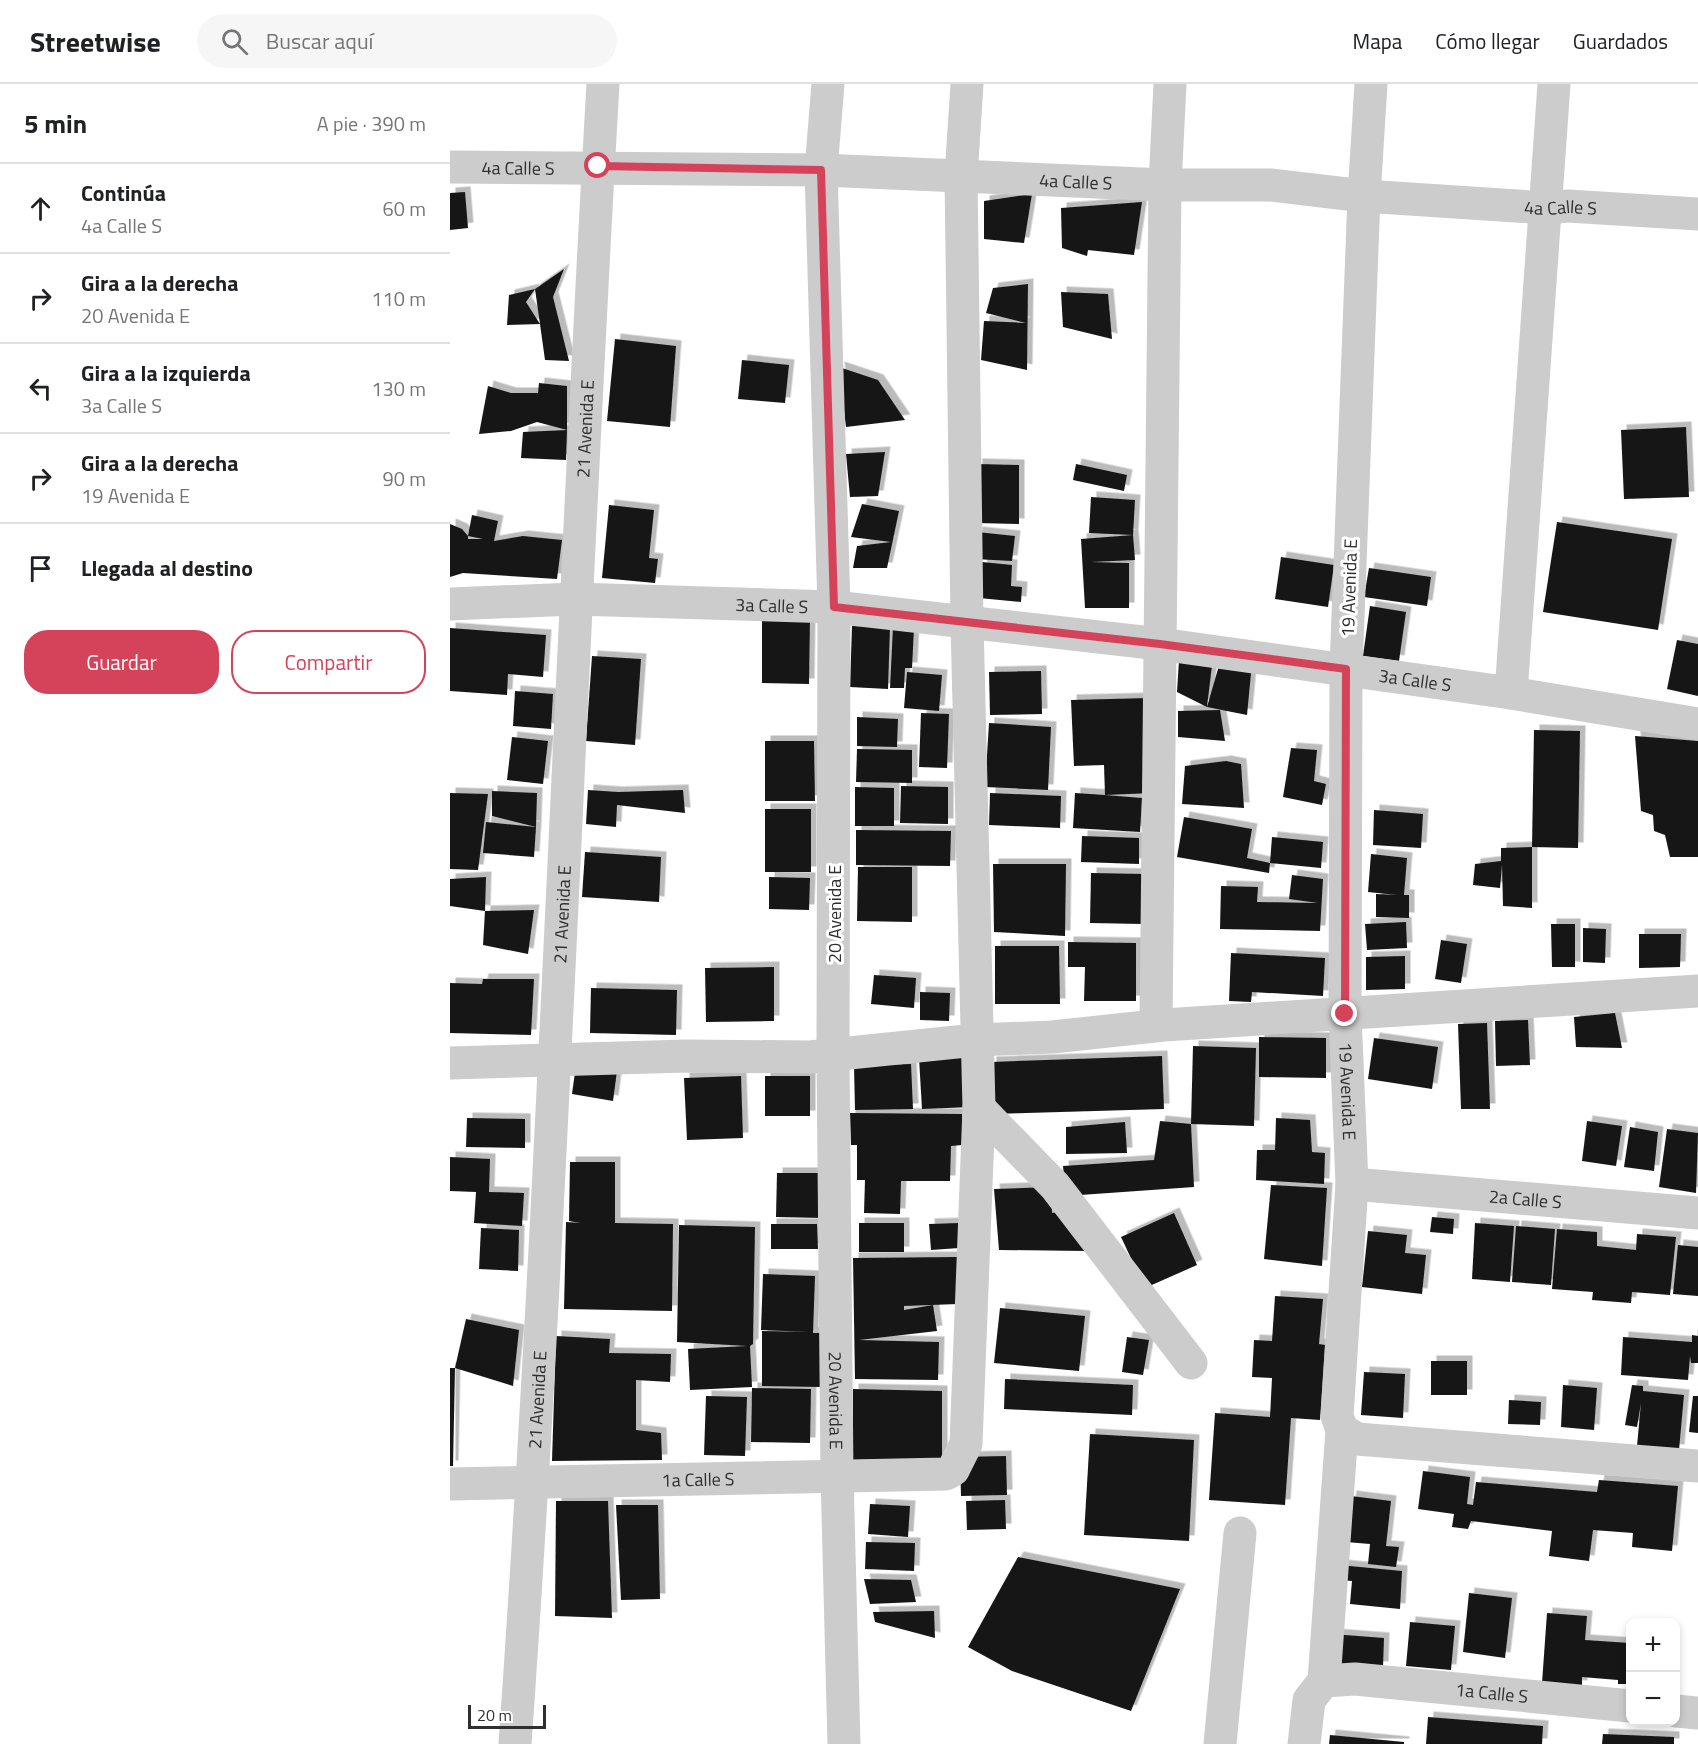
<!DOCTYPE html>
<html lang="es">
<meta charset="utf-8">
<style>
:root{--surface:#fff;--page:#f6f6f6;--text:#202124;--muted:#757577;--line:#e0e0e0;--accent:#d4435a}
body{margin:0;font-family:"Titillium Web",sans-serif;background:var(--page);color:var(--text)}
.controls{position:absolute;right:18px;bottom:18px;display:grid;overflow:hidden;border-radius:12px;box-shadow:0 3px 9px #0003}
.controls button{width:54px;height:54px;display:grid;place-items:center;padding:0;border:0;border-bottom:2px solid var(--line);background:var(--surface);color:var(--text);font:30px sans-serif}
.scale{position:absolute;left:18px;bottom:15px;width:78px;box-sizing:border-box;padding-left:6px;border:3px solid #2f2f2f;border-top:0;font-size:16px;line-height:21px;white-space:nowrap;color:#2f2f2f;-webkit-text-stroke:4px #fff;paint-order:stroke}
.stop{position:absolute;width:18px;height:18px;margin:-14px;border:4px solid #d4435a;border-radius:50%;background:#fff}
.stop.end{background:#d4435a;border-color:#fff;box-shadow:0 2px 6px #0008}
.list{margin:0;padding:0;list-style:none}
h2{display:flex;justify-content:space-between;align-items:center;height:78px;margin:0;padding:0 24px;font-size:26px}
h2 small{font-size:20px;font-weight:400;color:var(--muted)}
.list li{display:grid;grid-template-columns:39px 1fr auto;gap:18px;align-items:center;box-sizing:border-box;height:90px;padding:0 24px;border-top:2px solid var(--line)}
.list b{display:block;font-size:22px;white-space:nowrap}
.list p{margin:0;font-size:20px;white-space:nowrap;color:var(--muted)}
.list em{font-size:20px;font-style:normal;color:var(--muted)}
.actions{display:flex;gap:12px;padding:18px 24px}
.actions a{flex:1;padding:14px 0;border:2px solid var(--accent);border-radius:24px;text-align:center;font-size:21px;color:var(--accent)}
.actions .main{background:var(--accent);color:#fff}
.icon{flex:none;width:33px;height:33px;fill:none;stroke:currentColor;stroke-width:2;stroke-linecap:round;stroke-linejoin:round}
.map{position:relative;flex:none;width:1248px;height:1660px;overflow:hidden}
header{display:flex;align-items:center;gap:36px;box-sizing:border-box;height:84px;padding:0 30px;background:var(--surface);border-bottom:2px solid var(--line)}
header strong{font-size:28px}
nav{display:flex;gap:33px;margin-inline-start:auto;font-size:21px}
.search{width:420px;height:54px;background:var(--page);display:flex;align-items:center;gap:15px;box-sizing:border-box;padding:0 21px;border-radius:33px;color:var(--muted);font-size:22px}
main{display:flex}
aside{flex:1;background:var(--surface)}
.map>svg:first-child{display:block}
.building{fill:#161616;filter:url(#shadow)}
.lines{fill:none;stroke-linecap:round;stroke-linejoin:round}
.minor{stroke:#ccc;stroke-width:33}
.route{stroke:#d4435a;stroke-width:8}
.labels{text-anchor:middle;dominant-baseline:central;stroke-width:6;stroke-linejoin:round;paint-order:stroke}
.street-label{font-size:18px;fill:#2f2f2f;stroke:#fff}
</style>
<header>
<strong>Streetwise</strong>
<div class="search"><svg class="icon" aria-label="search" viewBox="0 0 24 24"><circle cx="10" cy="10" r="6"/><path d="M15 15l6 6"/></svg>Buscar aquí</div>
<nav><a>Mapa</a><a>Cómo llegar</a><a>Guardados</a></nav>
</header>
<main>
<aside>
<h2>5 min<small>A pie · 390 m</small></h2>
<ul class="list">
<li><svg class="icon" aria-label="ahead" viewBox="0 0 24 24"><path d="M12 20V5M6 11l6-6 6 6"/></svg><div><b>Continúa</b><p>4a Calle S</p></div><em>60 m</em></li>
<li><svg class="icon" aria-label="right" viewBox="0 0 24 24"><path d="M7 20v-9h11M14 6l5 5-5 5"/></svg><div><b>Gira a la derecha</b><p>20 Avenida E</p></div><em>110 m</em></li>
<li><svg class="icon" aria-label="left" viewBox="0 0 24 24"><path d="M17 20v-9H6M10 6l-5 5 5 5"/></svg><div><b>Gira a la izquierda</b><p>3a Calle S</p></div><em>130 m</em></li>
<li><svg class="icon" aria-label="right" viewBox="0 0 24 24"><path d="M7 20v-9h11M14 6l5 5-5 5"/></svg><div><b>Gira a la derecha</b><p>19 Avenida E</p></div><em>90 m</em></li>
<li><svg class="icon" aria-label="arrive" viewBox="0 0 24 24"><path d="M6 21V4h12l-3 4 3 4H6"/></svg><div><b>Llegada al destino</b></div></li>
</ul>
<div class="actions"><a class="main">Guardar</a><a>Compartir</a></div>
</aside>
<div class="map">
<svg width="1248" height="1660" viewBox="0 0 1248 1660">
<defs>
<filter id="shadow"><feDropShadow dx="5.5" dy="-5.5" stdDeviation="0" flood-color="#0004"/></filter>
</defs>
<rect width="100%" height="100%" fill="#fff"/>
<g class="building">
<polygon points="15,108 18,144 0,146 0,109"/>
<polygon points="582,110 574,159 534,155 534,117"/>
<polygon points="692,118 684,171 638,166 637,172 612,164 611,124"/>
<polygon points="114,185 103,213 119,277 95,276 90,240 57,241 59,211 85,205 76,218 90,240 85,205"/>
<polygon points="578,200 577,286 531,276 534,237 576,239 536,229 543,204"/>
<polygon points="611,208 658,210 662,255 613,243"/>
<polygon points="165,255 226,262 220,343 157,337"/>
<polygon points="292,276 339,281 335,319 288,315"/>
<polygon points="389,283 428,296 455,336 396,343"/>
<polygon points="89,299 117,302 117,346 87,338 61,347 29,350 38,302 61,309 88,309"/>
<polygon points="1236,343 1239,413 1174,415 1171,346"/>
<polygon points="117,346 116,376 71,374 73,348"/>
<polygon points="435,368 428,412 400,413 396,370"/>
<polygon points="527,380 569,381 569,440 526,439"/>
<polygon points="626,380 677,391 674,407 623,396"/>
<polygon points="641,413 685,416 683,451 639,449"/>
<polygon points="412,420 449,427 437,484 403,484 407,462 441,458 401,453"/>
<polygon points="159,421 204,426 199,474 208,475 205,499 152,494"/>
<polygon points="22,431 48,437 44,457 73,452 112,456 107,495 13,489 0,493 0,440 12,445 18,452 18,455 33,455 18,452"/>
<polygon points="1107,438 1222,455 1208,546 1093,528"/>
<polygon points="527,448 565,452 562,477 524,475"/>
<polygon points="683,451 685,476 641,478 679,479 679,524 635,524 631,455"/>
<polygon points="831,473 884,481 878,523 825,515"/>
<polygon points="532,478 562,481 561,502 572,503 571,518 529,514"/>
<polygon points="919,484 981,493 977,522 914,513"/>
<polygon points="920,522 956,528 949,577 913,572"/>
<polygon points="312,533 360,534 359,600 312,599"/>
<polygon points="402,542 440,543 438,605 400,603"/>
<polygon points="443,543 464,544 462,584 455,584 454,604 440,604"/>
<polygon points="0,544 96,551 93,593 58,590 57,611 0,607"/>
<polygon points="1227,556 1248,560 1248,612 1217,605"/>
<polygon points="142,572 191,575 185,661 136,657"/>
<polygon points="763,573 757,623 727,608 729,576"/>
<polygon points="770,578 802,579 797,631 757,623"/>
<polygon points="591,587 592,630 540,631 539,588"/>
<polygon points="457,588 492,591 489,627 454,624"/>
<polygon points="65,607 103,610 101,645 63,642"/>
<polygon points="699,614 702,709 655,711 692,714 690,748 623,744 625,709 655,711 654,681 624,682 621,616"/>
<polygon points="770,626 775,657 728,653 728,627"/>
<polygon points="471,629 499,630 497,684 469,683"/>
<polygon points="407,633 448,635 447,663 407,662"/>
<polygon points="539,639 601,643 598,706 535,703"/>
<polygon points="1084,646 1130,647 1128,764 1082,763 1082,824 1053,822 1052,781 1050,804 1023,801 1025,780 1051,777 1051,764 1082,763"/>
<polygon points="1185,652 1248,657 1248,773 1220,773 1215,751 1204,747 1203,731 1191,727"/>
<polygon points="62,653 98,657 93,700 57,696"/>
<polygon points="315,657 364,657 365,717 315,717"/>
<polygon points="841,664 867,666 864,697 876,700 872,721 833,713"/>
<polygon points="407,665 462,666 462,699 406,698"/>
<polygon points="776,677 791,680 794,724 732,720 735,682"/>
<polygon points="451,702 498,703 498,740 450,739"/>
<polygon points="405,703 444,704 444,742 405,742"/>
<polygon points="138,706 168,708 233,706 235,729 167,721 166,743 136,740"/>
<polygon points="42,707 87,709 86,743 42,732"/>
<polygon points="0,709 38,710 28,786 0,785"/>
<polygon points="540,709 611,712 610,744 539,741"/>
<rect x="315" y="725" width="46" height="63"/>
<polygon points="924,726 973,730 971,764 923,761"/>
<polygon points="734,733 802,745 797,774 820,779 819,789 727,773"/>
<polygon points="36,738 86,743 84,773 33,769"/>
<polygon points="406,746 501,747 500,782 406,781"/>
<polygon points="632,752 689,754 689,780 631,778"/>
<polygon points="822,753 873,758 871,784 820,779"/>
<polygon points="135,768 211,773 209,818 132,813"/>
<polygon points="921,770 957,774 954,811 959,811 959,834 926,833 926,810 947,811 918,808"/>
<polygon points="543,780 616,780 615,852 544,848"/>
<polygon points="408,783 462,783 462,838 407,837"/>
<polygon points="641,789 694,790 693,840 640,839"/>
<polygon points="842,791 873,795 870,847 770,845 771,802 808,803 807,818 868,819 839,815"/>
<polygon points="36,793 35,827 0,822 0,795"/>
<polygon points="319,793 360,794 359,826 319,825"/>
<polygon points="84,826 78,870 33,861 35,827"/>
<polygon points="956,838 957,864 917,866 915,840"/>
<polygon points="1101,840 1125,840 1125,883 1102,883"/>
<polygon points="1133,844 1156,845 1155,879 1133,878"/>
<polygon points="1189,850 1231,850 1230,883 1189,884"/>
<polygon points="991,856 1017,860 1011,899 985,895"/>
<polygon points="618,858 686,859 686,917 634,917 635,883 618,883"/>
<polygon points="545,862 609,862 610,920 545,920"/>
<polygon points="781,869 875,874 873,912 802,908 801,918 779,917"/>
<polygon points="955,872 955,905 916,906 916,873"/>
<polygon points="324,883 324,937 256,938 255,884"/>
<polygon points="424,891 466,894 464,924 421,920"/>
<polygon points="33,895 84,895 81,951 0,949 0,899 32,900"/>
<polygon points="141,904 227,906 226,951 140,949"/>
<polygon points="470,908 500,909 499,937 470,936"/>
<polygon points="1165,929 1172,964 1126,963 1124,933"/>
<polygon points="1078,936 1080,981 1046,982 1045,937"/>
<polygon points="1037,939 1040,1025 1011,1025 1008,940"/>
<polygon points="809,953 876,954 876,994 809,993"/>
<polygon points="924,954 988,963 982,1005 918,995"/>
<polygon points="743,962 806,964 804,1042 741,1040"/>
<polygon points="519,971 522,1023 472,1025 469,974"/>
<polygon points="712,972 714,1025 542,1030 541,978"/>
<polygon points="461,980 463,1025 405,1026 404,982"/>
<polygon points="126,981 167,987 163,1017 122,1010"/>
<polygon points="291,992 293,1054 237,1056 234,994"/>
<rect x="315" y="992" width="45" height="40"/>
<polygon points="400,1029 512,1030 512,1061 501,1062 500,1097 451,1097 450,1130 414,1129 415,1096 407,1096 407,1061 401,1061"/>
<polygon points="17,1034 75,1035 75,1064 16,1063"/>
<polygon points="826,1034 860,1036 862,1068 875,1069 874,1100 806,1096 807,1066 825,1066"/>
<polygon points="710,1037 741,1040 744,1103 616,1112 613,1082 704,1076"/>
<polygon points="1137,1037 1172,1042 1166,1082 1132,1077"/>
<polygon points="675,1038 677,1069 616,1070 616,1043"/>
<polygon points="1180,1043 1208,1048 1204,1087 1174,1083"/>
<polygon points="1217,1045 1248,1049 1246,1109 1209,1103"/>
<polygon points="0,1073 40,1075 39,1108 74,1109 72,1142 24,1139 26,1108 0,1107"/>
<polygon points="120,1078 165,1078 165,1139 223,1140 222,1227 114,1225 116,1138 131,1139 119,1137"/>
<polygon points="327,1089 372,1089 372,1134 326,1133"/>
<polygon points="821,1101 877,1104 872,1182 814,1175"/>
<polygon points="601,1103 602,1129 615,1127 636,1167 549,1166 544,1105"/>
<polygon points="724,1129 747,1181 695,1204 671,1153"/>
<polygon points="982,1133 1004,1135 1003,1150 980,1148"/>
<rect x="409" y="1139" width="45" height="29"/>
<polygon points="509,1139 509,1164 481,1166 479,1140"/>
<polygon points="1025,1139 1064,1142 1060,1198 1022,1195"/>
<polygon points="321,1140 367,1140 368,1165 321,1165"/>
<polygon points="229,1141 305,1143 303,1260 300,1262 302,1303 240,1306 238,1265 297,1262 227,1258"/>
<polygon points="1066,1142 1105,1145 1101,1201 1062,1198"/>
<polygon points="31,1144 69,1146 68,1187 29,1185"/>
<polygon points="1107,1145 1147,1148 1147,1162 1186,1166 1187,1150 1226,1153 1220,1211 1182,1208 1181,1219 1142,1216 1143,1208 1102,1205"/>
<polygon points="918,1147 957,1151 955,1169 976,1171 972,1210 912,1203"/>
<polygon points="1228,1161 1248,1163 1248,1212 1223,1210"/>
<polygon points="507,1173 508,1220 454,1222 454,1226 483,1221 487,1247 409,1256 489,1258 488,1296 405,1295 403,1174"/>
<polygon points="313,1190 365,1192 363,1249 372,1249 371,1303 312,1302 312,1247 359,1248 311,1246"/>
<polygon points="825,1212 873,1215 869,1260 875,1261 870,1336 841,1334 835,1421 759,1416 765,1329 820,1333 822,1294 802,1293 804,1256 822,1257"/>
<polygon points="550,1224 635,1232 629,1287 544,1279"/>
<polygon points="16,1235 69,1246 63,1302 5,1284"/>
<polygon points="1242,1251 1248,1252 1248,1279 1241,1279 1240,1272 1238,1296 1171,1291 1173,1253 1242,1258"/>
<polygon points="106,1252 160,1255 159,1269 221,1270 220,1298 186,1296 186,1346 211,1349 212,1376 102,1377"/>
<polygon points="677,1253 699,1256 693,1291 672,1288"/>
<rect x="981" y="1277" width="36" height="34"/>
<polygon points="0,1284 5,1284 3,1382 0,1382"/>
<polygon points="914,1288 955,1290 953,1334 911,1331"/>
<polygon points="555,1295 683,1301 682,1331 554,1325"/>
<polygon points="1113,1301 1147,1304 1144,1346 1111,1343"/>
<polygon points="1182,1301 1193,1302 1193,1307 1234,1311 1229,1366 1187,1362 1191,1319 1187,1343 1175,1341"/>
<polygon points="302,1304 361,1305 360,1359 301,1358"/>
<polygon points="403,1305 492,1307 492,1377 403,1376"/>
<polygon points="256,1312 297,1313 295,1372 254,1371"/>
<polygon points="1243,1312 1248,1312 1248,1349 1239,1348"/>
<polygon points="1059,1316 1091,1318 1090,1341 1058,1340"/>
<polygon points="640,1350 744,1356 739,1457 634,1451"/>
<polygon points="556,1372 557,1411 511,1412 510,1373"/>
<polygon points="973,1387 1020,1393 1017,1420 1023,1421 1026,1398 1147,1408 1149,1396 1228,1402 1222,1467 1182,1463 1183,1449 1143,1446 1139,1477 1099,1472 1102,1447 1021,1437 1018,1445 1002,1443 1004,1430 968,1425"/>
<polygon points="901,1412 941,1417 936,1462 949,1463 946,1483 918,1480 920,1460 896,1458"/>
<polygon points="555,1416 556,1445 517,1446 516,1417"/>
<polygon points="106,1417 158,1417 162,1534 105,1532"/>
<polygon points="420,1420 460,1422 458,1453 418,1450"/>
<polygon points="166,1421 208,1421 210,1515 171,1516"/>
<polygon points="416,1458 465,1459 464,1487 415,1485"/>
<polygon points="568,1473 730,1505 681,1627 562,1587 518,1563"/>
<polygon points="889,1481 952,1487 950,1525 900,1520 902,1497 888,1496"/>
<polygon points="414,1495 461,1496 466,1518 420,1520"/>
<polygon points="1019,1509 1062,1514 1055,1574 1013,1568"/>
<polygon points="484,1527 485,1554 425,1538 423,1528"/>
<polygon points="1097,1529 1137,1532 1135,1556 1180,1559 1180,1600 1168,1600 1168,1596 1132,1593 1132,1602 1092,1599"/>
<polygon points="960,1538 1005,1542 1001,1586 956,1582"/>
<polygon points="882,1550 934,1554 933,1583 880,1580"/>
<polygon points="978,1633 1093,1642 1092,1660 976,1660"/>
<polygon points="1153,1650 1224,1653 1224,1660 1152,1660"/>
<polygon points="880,1651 954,1658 954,1660 879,1660"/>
</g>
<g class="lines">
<g class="minor">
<path id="s1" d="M 378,0 L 371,86 L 384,523 L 383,971 L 387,1392 L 394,1660"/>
<path id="s2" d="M 921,0 L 914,112 L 896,585 L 895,930 L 902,1100 L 887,1332 L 892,1346 L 907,1355 L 1248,1382"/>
<path id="s3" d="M 0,83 L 371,86 L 715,101 L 820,101 L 914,112 L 1097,124 L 1118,122 L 1248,130"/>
<path id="s4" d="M 0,520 L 125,515 L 384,523 L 710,560 L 1061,609 L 1248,640"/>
<polyline points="1061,609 1104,0"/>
<polyline points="706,941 715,101 720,0"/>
<polyline points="0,979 236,972 360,973 526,956 602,953 714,941 1248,907"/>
<polyline points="529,1024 605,1102 741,1279"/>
<path id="s5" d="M 902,1100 L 1248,1129"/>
<path id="s6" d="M 0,1400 L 496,1390 L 503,1386 L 516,1360 L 529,1024 L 517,539 L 511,92 L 517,0"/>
<polyline points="874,1597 892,1346"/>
<polyline points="1226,1627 1248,1629"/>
<path id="s7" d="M 65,1660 C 104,1107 121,553 153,0"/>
<polyline points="770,1660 790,1449"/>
<path id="s8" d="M 854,1660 L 859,1616 L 874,1597 L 905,1595 L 1180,1622"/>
</g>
</g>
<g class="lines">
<polyline class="route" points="148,82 371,86 384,523 710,560 896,585 895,930"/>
</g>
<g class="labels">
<g class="street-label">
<text stroke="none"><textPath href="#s3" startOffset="68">4a Calle S</textPath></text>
<text stroke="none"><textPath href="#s3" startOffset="626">4a Calle S</textPath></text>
<text stroke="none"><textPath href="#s3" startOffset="1112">4a Calle S</textPath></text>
<text stroke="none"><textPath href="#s7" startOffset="1317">21 Avenida E</textPath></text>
<text transform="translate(899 504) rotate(-88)">19 Avenida E</text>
<text stroke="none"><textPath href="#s4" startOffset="322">3a Calle S</textPath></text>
<text stroke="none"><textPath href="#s4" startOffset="970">3a Calle S</textPath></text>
<text stroke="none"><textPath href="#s7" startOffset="831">21 Avenida E</textPath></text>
<text transform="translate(384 830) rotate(-90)">20 Avenida E</text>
<text stroke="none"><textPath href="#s2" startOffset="1008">19 Avenida E</textPath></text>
<text stroke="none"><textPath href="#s5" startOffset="174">2a Calle S</textPath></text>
<text stroke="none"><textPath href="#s7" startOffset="345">21 Avenida E</textPath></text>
<text stroke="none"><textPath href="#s1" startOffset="1317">20 Avenida E</textPath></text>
<text stroke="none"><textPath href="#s6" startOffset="248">1a Calle S</textPath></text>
<text stroke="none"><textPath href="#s8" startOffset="237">1a Calle S</textPath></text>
</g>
</g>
</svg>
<div class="controls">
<button>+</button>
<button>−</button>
</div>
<div class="scale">20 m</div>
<div class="stop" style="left:148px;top:82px"></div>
<div class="stop end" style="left:895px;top:930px"></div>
</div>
</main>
